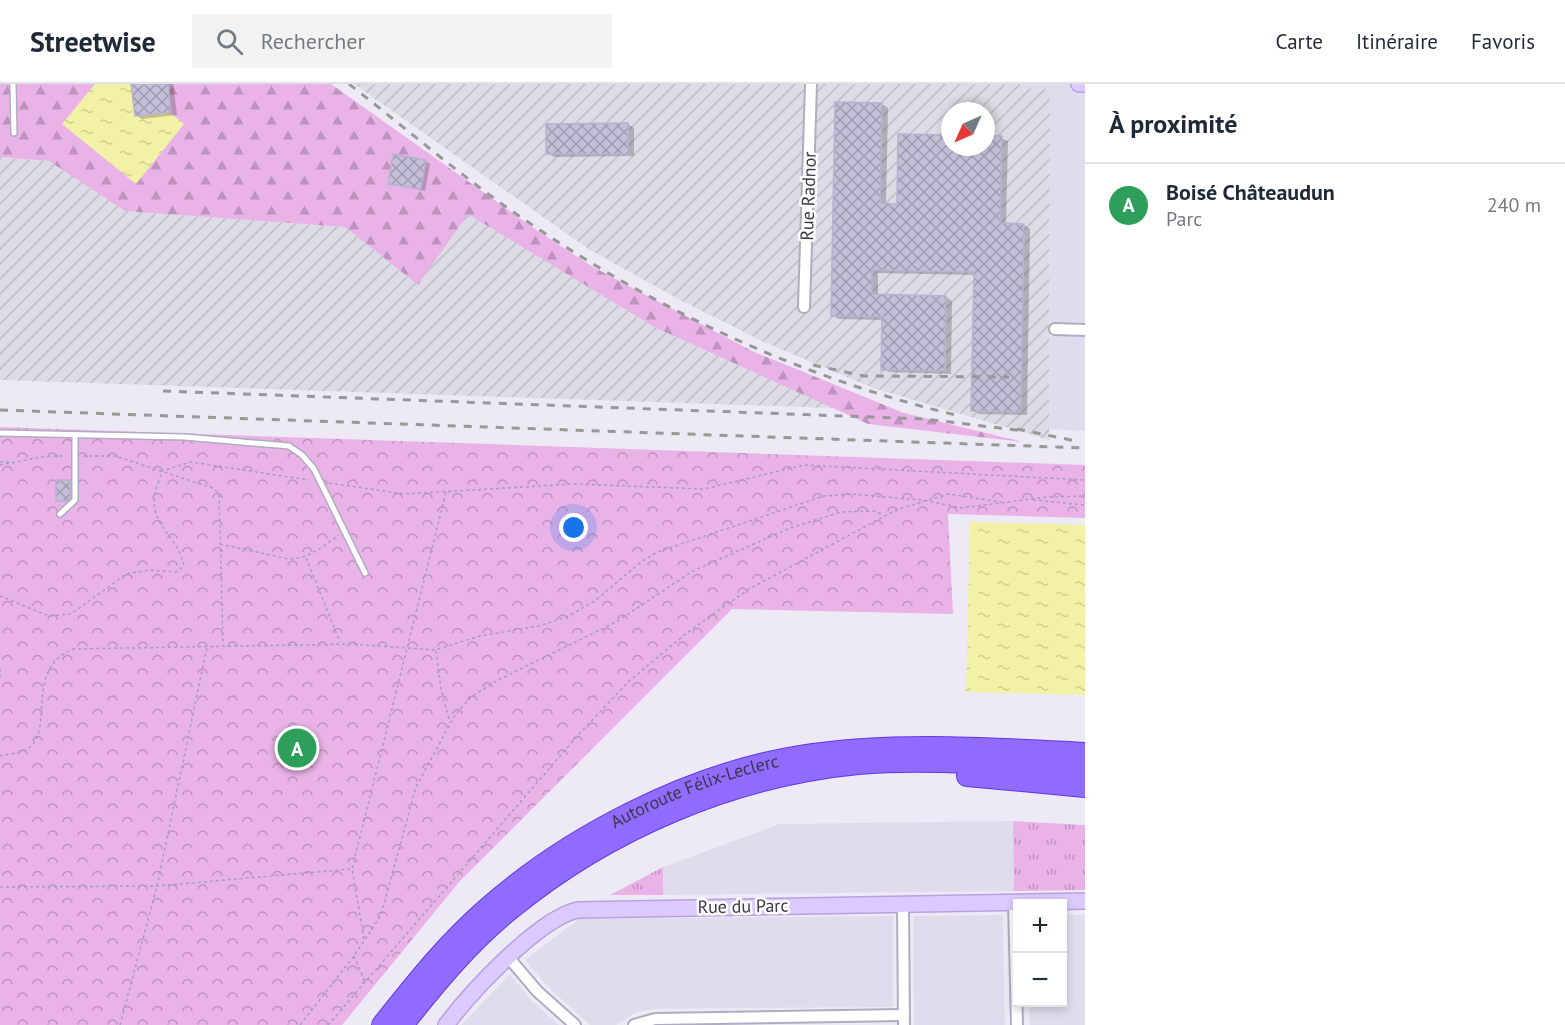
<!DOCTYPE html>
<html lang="fr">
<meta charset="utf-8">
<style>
:root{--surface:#fff;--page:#f2f2f3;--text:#1f2937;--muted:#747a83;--line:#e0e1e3;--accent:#0f766e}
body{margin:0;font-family:"PT Sans",sans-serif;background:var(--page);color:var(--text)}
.controls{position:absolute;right:18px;bottom:18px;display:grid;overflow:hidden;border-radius:0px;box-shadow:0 3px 9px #0003}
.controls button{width:54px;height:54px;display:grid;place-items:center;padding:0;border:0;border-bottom:2px solid var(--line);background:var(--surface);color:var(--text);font:30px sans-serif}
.compass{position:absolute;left:941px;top:18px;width:54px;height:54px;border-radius:50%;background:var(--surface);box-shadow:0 3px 9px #0003;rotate:225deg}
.you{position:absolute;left:574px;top:444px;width:21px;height:21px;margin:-15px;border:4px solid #fff;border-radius:50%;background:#1a73e8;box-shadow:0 0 0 9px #1a73e833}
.badge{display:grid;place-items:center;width:39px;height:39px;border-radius:50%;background:var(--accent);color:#fff;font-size:20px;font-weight:700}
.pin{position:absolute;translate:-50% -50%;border:3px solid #fff;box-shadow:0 2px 6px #0006}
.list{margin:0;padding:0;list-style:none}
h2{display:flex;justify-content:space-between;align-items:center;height:78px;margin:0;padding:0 24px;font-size:26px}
h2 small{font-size:20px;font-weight:400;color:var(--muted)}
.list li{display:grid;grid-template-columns:39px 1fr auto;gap:18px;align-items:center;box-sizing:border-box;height:84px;padding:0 24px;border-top:2px solid var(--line)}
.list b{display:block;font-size:22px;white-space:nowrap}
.list p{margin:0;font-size:20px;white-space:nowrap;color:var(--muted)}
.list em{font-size:20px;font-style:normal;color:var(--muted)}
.icon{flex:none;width:33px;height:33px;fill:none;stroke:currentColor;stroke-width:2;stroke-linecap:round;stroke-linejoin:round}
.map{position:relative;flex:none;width:1085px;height:941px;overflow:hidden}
header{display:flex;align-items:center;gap:36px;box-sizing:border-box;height:84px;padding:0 30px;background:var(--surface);border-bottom:2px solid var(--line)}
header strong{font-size:28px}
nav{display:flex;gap:33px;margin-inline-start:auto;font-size:21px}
.search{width:420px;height:54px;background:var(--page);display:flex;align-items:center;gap:15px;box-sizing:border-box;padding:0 21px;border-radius:0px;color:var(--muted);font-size:22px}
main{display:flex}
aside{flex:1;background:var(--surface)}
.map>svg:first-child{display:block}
.residential{fill:#e1dced}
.industrial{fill:url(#industrial-furrows);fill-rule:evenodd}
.grass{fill:url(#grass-tufts)}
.forest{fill:url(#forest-firs)}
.park{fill:url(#park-crowns)}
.water{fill:url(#water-ripples)}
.shadow{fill:#0003}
.building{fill:url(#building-cross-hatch);stroke:#b8b2d2;stroke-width:1.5}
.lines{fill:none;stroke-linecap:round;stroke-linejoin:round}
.lane-casing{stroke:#b1acc1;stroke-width:8}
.street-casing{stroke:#b1acc1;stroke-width:14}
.secondary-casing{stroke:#b7a2e1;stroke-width:18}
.highway-casing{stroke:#5e39e0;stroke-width:22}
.path{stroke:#a69dc3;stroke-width:1.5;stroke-dasharray:3 3;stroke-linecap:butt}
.lane{stroke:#fff;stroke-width:5}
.street{stroke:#fff;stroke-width:10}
.secondary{stroke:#dccaff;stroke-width:15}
.highway{stroke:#916bff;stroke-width:20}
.rail{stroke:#989898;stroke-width:3;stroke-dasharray:8 8;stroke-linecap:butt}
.labels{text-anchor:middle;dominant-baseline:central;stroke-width:5;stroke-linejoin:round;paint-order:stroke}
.street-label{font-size:18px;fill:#3b3849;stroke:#fff}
</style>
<header>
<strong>Streetwise</strong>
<div class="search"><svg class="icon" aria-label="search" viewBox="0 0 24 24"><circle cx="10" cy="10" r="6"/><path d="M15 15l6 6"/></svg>Rechercher</div>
<nav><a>Carte</a><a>Itinéraire</a><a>Favoris</a></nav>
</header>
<main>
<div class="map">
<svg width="1085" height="941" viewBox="0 0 1085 941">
<defs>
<pattern id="industrial-furrows" width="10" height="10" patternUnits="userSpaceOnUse" patternTransform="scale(1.5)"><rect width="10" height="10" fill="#dddbe5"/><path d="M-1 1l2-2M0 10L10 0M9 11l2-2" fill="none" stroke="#bfbdc6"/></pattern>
<pattern id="grass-tufts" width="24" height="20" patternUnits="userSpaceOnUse" patternTransform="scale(1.5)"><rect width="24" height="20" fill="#e9b3e7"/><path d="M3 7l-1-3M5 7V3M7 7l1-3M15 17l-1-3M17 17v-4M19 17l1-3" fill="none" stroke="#be93bd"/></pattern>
<pattern id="forest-firs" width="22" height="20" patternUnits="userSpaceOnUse" patternTransform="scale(1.5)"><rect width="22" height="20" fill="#e9b3e7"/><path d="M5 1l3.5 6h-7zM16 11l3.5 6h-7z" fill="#be93bd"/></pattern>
<pattern id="park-crowns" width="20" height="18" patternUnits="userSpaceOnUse" patternTransform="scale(1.5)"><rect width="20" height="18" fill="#e9b3e7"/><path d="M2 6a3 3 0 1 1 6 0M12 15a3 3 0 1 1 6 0" fill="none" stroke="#be93bd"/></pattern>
<pattern id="water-ripples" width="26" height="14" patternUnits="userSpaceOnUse" patternTransform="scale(1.5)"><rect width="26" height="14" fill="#f2f2a6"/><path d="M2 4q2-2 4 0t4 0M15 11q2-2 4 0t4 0" fill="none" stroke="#d0d090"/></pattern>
<pattern id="building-cross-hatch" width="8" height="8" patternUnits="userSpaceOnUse" patternTransform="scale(1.5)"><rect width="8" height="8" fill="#c4bfd7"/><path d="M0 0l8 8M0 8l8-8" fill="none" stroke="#a09cb0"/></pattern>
</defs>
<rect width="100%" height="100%" fill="#edeaf5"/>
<g class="residential">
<polygon points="1020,0 1085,0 1085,347 1049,345 1050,6 1020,4"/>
<polygon points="1013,737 1014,807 663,811 663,783 780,740"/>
<polygon points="1003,831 1005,941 914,941 913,832"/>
<polygon points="1063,831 1085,831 1085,941 1030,941 1029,919 1062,918"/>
<polygon points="893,832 893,923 654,925 637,928 616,941 590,941 547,902 525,876 579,835"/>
<polygon points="510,890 530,915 559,941 461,941"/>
</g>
<g class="industrial">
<path d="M 354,0 L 1020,0 L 1021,4 L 1050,5 L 1049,356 L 873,304 L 764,258 L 680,216 L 590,166 ZM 950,27 L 986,27 L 986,63 L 950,63 Z"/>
<polygon points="0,73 49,77 125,127 345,143 418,201 468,129 654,243 833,324 0,296"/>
</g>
<g class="grass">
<polygon points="1013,737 1085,741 1085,806 1014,807"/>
<polygon points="663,783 663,811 610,811"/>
</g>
<polygon class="forest" points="0,0 331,0 538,147 593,183 752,267 904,329 1023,358 868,340 654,243 468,130 418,201 345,143 125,127 49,77 0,73"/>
<polygon class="park" points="0,343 1085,381 1085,434 948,430 953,530 732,525 460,797 342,941 0,941"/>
<g class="water">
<polygon points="95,0 134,0 184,40 136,100 62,40"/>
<polygon points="970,438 1085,441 1085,611 966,608"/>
</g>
<g class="shadow">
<polygon points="133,0 173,0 177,31 142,35 136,31"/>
<polygon points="882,20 888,24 886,121 898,121 950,63 986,63 986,53 1001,54 1008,57 1006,141 1024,141 1030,145 1027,331 979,330 973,326 975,191 878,189 878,212 946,213 952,217 951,290 889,288 883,285 884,236 839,235 833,232"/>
<polygon points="628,40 634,44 634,72 554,73 548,69"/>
<polygon points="425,77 430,80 425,107 390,99"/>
</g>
<g class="building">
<polygon points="131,0 168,0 171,28 135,32"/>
<polygon points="835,18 882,19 880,119 897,120 898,50 950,51 950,63 986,63 986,52 1002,52 1000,139 1024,140 1021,328 971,327 974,188 872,186 872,210 946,212 945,287 881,286 882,233 831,232"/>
<polygon points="628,39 628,70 546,70 546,40"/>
<polygon points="393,70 426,76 421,105 388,100"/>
<polygon points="56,396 70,396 70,414 67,417 56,417"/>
</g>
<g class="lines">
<g class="lane-casing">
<g id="lane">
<polyline points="13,0 14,49"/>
<polyline points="0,349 185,353 289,362 302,371 314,385 365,489"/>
<polyline points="60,430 75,416 75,351"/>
</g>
</g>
<g class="street-casing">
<g id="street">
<polyline points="804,223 811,0"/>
<polyline points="1055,245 1085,246"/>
<polyline points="1014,818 1017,941"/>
<polyline points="903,819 904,941"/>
<polyline points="509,874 537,907 575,941"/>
<polyline points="634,941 655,935 904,931"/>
</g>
</g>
<g class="secondary-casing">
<g id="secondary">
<polyline points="1079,0 1085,0"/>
<path d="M 446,941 C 471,908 539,834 578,826 L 1085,817"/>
</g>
</g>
<g class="highway-casing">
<g id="highway">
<polyline points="967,692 1085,703"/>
<path id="s1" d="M 382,941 C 414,901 446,860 485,826 C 568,752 689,690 799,672 C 893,657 991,664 1085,669"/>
<path d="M 403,941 C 436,899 470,858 511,825 C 608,745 734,692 858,680 C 933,674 1010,682 1085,685"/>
</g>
</g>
<g class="path">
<polyline points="83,372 115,372 213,404 219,410 223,561"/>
<polyline points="0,378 12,378"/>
<polyline points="0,381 47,372 66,372"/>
<polyline points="329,399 404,410 574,400 704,405 804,381 1085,396"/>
<polyline points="1033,416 1085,421"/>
<path d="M 220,460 L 289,475 C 310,474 322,463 339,451"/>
<polyline points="306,474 340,558"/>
<path d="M 0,512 L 49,532 L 71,530 L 126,490 L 150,486 L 176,488 L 184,482 C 178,452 153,444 154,414 C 155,406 160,395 162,387 L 191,378 L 309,396"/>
<polyline points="436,567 441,605 450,638"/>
<polyline points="0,585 0,597"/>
<path d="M 0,672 C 10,669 23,670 31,662 C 53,642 25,582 74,565 L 351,560 L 435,566 L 480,552 L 539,542 L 569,532 L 596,516 L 641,478 L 657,468 L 824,412 L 851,410 L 923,416 L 962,424 L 1046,413 L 1085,412"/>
<polyline points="0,803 157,802 351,785"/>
<polyline points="364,855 352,785 446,408"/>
<polyline points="354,872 365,898"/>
<polyline points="120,941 157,802 207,563"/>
<polyline points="300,941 354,872 381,831 416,703 455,631 471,613 496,597 616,538 693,487 790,444 841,428 874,427 884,431"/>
<polyline points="328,941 580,649 628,598 688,548 749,505 896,426 948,410 1001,418"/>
</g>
<use href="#lane" class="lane"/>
<use href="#street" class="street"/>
<use href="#secondary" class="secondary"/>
<use href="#highway" class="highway"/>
<g class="rail">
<path d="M 349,0 C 407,45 464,95 525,136 C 656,226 801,294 956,331"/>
<polyline points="813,281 864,292 1009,293"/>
<polyline points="163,307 925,335 1024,347"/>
<polyline points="0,326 1085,364"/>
<polyline points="1017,345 1076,357"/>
</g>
</g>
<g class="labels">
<g class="street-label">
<text transform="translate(808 112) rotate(-88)">Rue Radnor</text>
<text stroke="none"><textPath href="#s1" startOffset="398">Autoroute Félix-Leclerc</textPath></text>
<text transform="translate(743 822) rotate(-1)">Rue du Parc</text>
</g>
</g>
</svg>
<div class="controls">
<button>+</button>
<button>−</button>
</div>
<svg class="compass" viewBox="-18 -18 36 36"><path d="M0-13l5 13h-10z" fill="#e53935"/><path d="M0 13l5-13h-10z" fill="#747a83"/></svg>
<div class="you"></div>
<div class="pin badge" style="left:297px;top:664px;background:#2e9e5b">A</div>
</div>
<aside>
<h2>À proximité<small></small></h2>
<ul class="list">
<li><span class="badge" style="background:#2e9e5b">A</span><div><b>Boisé Châteaudun</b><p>Parc</p></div><em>240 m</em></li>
</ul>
</aside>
</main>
